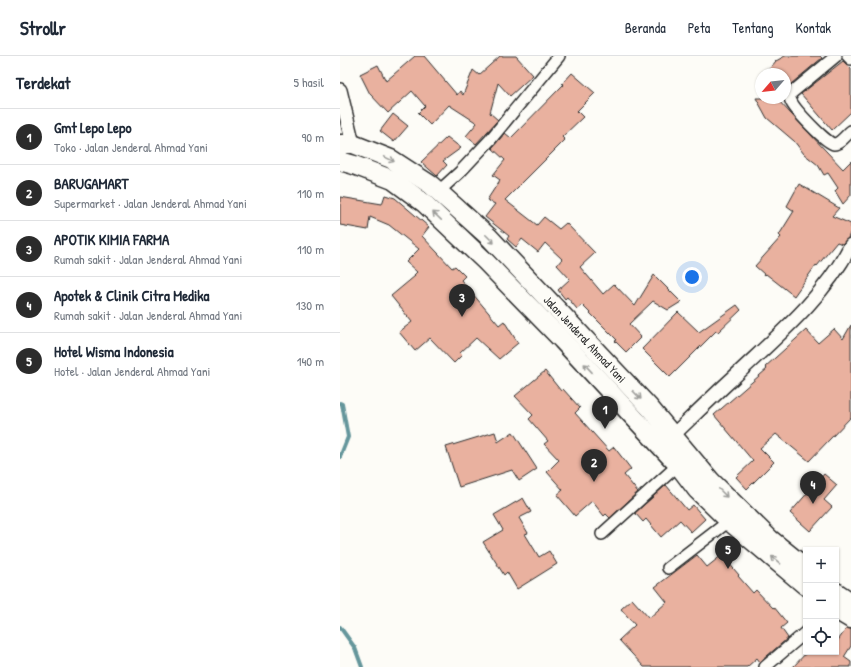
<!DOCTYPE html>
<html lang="id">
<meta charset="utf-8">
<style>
:root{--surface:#fff;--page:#f6f6f7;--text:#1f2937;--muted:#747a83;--line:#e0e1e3;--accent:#2b2b2b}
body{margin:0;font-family:"Patrick Hand",sans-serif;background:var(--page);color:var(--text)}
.controls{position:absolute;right:12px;bottom:12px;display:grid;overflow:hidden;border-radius:0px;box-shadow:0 1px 3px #0004}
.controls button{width:36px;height:36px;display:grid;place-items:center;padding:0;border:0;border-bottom:1px solid var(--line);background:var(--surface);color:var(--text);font:20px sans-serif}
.compass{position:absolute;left:415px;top:12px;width:36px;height:36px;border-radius:50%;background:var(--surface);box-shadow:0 1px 3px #0004;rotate:242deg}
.you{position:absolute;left:352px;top:221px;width:14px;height:14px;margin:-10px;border:3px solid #fff;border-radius:50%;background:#1a73e8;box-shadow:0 0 0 6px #1a73e833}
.badge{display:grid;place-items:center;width:26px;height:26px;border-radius:50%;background:var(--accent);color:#fff;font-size:13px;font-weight:700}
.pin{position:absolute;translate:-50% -33px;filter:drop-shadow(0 1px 2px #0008)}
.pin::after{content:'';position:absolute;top:21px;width:14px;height:12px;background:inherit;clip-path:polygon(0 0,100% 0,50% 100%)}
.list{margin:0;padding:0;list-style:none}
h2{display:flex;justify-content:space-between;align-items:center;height:52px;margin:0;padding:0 16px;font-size:17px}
h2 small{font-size:13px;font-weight:400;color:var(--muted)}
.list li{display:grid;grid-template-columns:26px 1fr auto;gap:12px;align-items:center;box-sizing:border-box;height:56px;padding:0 16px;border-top:1px solid var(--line)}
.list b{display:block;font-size:15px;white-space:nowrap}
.list p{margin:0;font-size:13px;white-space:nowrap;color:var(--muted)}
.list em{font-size:13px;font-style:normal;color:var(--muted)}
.icon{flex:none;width:22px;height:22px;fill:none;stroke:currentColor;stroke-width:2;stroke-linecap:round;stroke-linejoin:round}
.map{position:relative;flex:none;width:511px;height:611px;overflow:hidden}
header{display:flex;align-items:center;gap:24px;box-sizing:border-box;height:56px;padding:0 20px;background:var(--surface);border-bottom:1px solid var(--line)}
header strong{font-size:19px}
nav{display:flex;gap:22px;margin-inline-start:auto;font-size:14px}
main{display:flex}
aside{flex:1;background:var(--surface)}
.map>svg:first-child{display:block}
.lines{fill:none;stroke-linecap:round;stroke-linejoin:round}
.stream{stroke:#65969b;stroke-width:4}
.building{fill:#e9b19f;stroke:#2b2b2b}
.minor-casing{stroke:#2b2b2b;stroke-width:14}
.tertiary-casing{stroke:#2b2b2b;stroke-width:16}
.trunk-casing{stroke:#2b2b2b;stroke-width:21}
.minor{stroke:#fdfcf7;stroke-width:11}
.tertiary{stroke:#fdfcf7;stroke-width:13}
.trunk{stroke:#fdfcf7;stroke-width:18}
.oneway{stroke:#9e9e9b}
.labels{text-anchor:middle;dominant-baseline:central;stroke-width:3.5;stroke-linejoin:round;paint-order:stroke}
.street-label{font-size:12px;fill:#2b2b2b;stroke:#fdfcf7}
</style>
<header>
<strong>Strollr</strong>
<nav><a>Beranda</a><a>Peta</a><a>Tentang</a><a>Kontak</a></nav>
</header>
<main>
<aside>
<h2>Terdekat<small>5 hasil</small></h2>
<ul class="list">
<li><span class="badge">1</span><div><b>Gmt Lepo Lepo</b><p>Toko · Jalan Jenderal Ahmad Yani</p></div><em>90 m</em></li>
<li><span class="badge">2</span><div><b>BARUGAMART</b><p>Supermarket · Jalan Jenderal Ahmad Yani</p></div><em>110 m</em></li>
<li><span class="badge">3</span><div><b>APOTIK KIMIA FARMA</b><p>Rumah sakit · Jalan Jenderal Ahmad Yani</p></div><em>110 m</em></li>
<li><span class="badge">4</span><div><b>Apotek &amp; Clinik Citra Medika</b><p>Rumah sakit · Jalan Jenderal Ahmad Yani</p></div><em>130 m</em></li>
<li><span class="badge">5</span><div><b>Hotel Wisma Indonesia</b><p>Hotel · Jalan Jenderal Ahmad Yani</p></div><em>140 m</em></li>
</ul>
</aside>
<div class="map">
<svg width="511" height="611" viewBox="0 0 511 611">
<rect width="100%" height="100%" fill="#fdfcf7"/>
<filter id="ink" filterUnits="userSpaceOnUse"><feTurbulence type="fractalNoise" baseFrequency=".025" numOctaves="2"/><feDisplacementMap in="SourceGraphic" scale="8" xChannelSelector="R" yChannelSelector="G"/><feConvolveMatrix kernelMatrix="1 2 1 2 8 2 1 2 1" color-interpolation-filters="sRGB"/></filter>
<g filter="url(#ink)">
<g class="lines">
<g class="stream">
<polyline points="0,347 2,348 8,381 0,401"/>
<polyline points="0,571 15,592 22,611"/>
</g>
</g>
<g class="building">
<polygon points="75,0 84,0 117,39 120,35 123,39 133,14 139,19 160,0 176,0 193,19 170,40 158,27 150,57 158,64 136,88 126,80 137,67 109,49 90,69 78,57 85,50 72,35 48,57 30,38 20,18 38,9 46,25"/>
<polygon points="445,0 480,0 482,2 445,33 445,18 425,18 436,5"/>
<polygon points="503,5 511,13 511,56 492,74 461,38"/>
<polygon points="232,17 255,37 237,55 243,61 222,81 225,84 165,144 197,169 204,161 219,173 226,167 255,197 240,211 263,238 274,228 295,250 314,219 341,246 328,254 313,245 289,268 301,281 286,296 275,285 277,284 242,249 237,253 227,241 225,243 218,234 230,223 217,209 222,203 205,187 198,196 182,183 176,191 167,183 169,180 145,161 155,148 147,144 160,124 153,119 165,104 152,92 165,77 171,82 223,29 222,28"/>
<polygon points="416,42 436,42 503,113 511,105 511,139 503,148 495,135 498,132 488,117 484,119 478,109 464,98 454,85 427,62"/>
<polygon points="53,58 68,70 54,86 40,75"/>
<polygon points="107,81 121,92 103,105 107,109 97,120 81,106"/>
<polygon points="459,128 499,152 492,160 511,168 511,175 508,182 502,188 497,186 477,210 476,209 454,240 426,218 425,219 415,210 441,181 439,179 454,155 447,150"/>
<polygon points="45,139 55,142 89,171 82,180 112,212 115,210 125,220 121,224 159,269 164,265 178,287 159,303 136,282 120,297 122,299 114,307 90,282 75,295 59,276 72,266 51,240 75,220 74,219 77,216 66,206 79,193 49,169 30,161 28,174 0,169 0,141 42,148"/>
<polygon points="397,249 401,254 378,276 376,275 330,321 302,293 338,256 359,276"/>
<polygon points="511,269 511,361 469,405 436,378 420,392 434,406 407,433 396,421 413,405 374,359 427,313 425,311 466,274 478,287 494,273 503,283"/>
<polygon points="205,315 221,335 223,333 240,352 235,357 269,395 274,391 291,413 284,419 298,436 270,462 266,458 264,460 252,445 235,460 217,439 223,434 207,416 219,404 204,388 208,385 189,363 193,359 175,340"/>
<polygon points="155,376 158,386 173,376 197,413 179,425 172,414 119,431 106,391"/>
<polygon points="484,418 497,429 484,444 492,451 470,475 450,457"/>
<polygon points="326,429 347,454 353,449 365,463 351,476 340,464 321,481 306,463 303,466 295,457"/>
<polygon points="183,442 191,456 179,462 188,477 185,478 199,501 209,495 217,508 177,533 167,516 164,519 143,486 163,474 154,459"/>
<polygon points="357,499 367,511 382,499 399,519 398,520 413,537 416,534 433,552 434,551 447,567 441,572 448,582 420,606 417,602 407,611 304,611 279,584 295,569 281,553 292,543 309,562 327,546 315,531"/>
<polygon points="507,572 511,573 511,590 504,601 511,606 511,611 453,611 467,596 496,596 496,587"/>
</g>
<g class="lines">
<g class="minor-casing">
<g id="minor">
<path d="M 496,0 L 449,39 C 450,41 450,43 451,45 C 454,53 486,87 494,88 C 500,88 507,78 511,75"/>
<polyline points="508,0 511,3"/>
<polyline points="98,136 120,116 150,84 219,0"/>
<polyline points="262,478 338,409"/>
<polyline points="328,512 389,465"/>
<polyline points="425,611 466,576"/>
</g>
</g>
<g class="tertiary-casing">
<g id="tertiary">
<polyline points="0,34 13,88"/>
<path d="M 327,385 C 349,364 370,343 393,322 C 435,282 484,242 511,189"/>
</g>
</g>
<g class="trunk-casing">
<g id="trunk">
<polyline points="0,88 13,88 51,103 91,129 149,181 309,351 371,425 430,483 466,512"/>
<polyline points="0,105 14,109 53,124 84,147 145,205 222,284 338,409 357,434 389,465 466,530"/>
<polyline points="496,536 511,546"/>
<polyline points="496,554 511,563"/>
</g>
</g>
<use href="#minor" class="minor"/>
<use href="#tertiary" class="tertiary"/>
<use href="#trunk" class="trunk"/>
</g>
<defs><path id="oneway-shaft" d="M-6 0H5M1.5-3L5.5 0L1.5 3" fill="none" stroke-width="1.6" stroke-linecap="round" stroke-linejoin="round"/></defs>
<g class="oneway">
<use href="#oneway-shaft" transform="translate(49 103) rotate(26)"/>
<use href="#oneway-shaft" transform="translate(97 160) rotate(-136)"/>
<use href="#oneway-shaft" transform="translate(150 183) rotate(45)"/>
<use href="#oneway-shaft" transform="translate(248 312) rotate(-133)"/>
<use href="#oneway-shaft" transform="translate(297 339) rotate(46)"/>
<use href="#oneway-shaft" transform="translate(383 437) rotate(45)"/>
<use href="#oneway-shaft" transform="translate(436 504) rotate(-140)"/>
</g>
</g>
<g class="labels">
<g class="street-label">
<text transform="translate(245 283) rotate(47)">Jalan Jenderal Ahmad Yani</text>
</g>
</g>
</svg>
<div class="controls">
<button>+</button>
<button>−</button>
<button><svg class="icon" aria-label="locate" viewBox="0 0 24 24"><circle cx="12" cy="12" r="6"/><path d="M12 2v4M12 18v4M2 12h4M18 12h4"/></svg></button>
</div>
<svg class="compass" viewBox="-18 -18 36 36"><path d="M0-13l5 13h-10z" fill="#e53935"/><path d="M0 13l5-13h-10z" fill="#747a83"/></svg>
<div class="you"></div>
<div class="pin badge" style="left:265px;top:373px">1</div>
<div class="pin badge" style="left:254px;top:426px">2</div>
<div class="pin badge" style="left:122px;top:261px">3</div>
<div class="pin badge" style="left:473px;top:448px">4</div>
<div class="pin badge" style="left:388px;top:513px">5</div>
</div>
</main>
